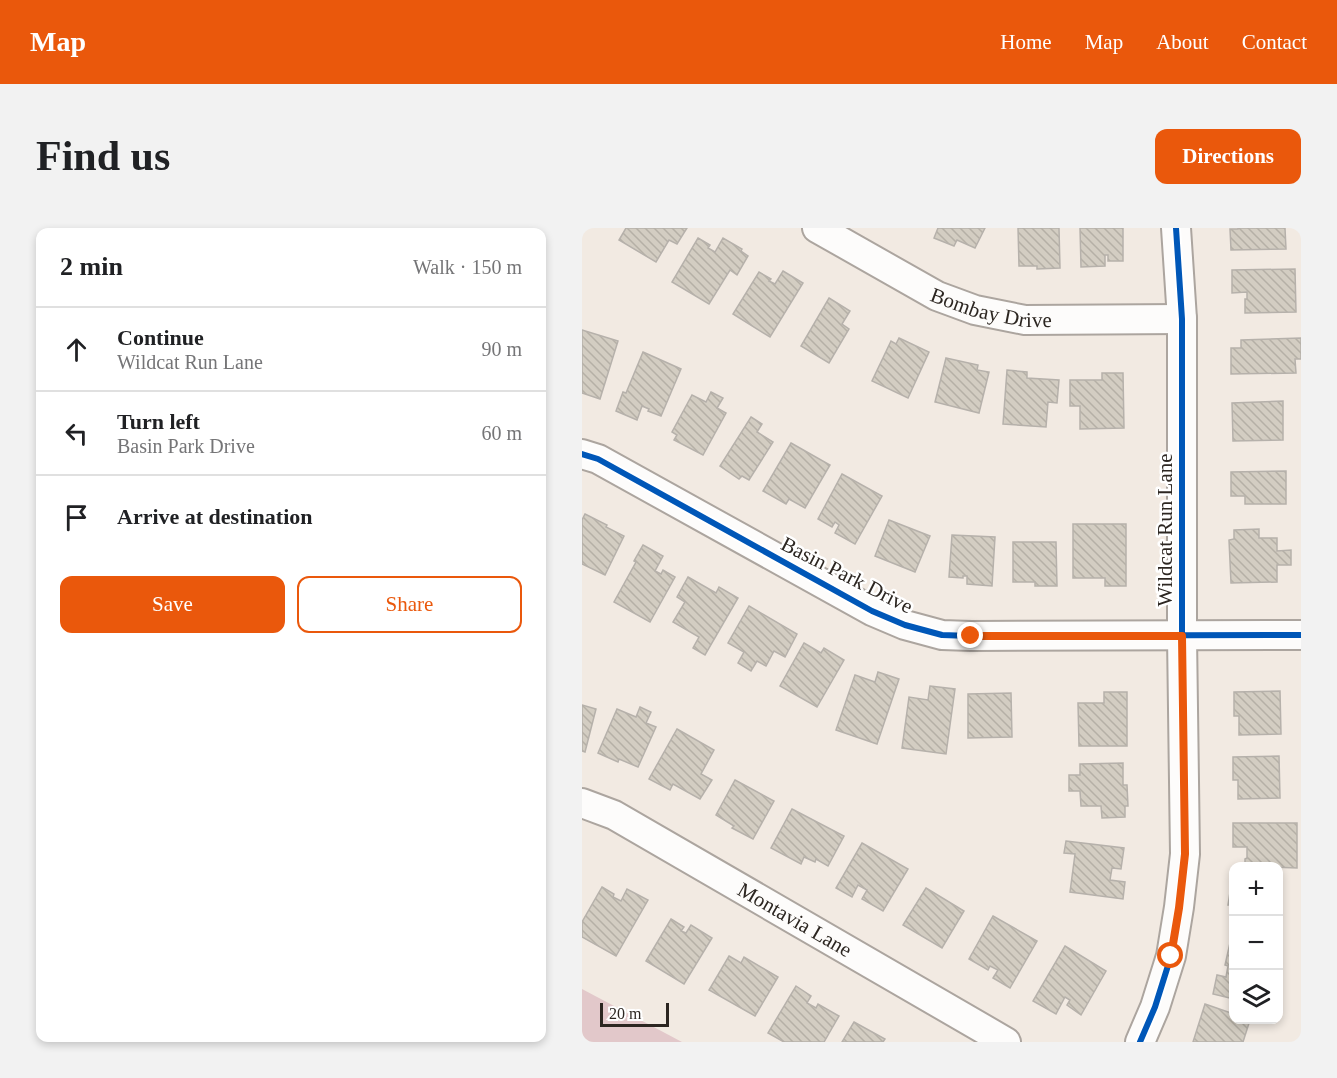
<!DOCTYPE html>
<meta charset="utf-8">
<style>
:root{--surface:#fff;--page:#f2f2f2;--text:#202124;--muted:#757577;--line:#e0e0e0;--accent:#ea580c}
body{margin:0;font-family:Georgia,serif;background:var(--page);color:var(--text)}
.controls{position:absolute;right:18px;bottom:18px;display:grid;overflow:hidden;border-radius:12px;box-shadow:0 3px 9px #0003}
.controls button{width:54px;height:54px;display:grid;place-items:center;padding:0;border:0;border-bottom:2px solid var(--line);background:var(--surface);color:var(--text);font:30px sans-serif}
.scale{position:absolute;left:18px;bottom:15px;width:69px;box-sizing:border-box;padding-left:6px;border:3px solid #2c2621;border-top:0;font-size:16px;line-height:21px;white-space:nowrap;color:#2c2621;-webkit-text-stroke:4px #fff;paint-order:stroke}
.stop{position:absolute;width:18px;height:18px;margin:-14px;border:4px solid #ea580c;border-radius:50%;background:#fff}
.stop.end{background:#ea580c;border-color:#fff;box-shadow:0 2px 6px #0008}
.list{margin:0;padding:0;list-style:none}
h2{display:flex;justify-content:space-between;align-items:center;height:78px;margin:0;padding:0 24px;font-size:26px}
h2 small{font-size:20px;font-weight:400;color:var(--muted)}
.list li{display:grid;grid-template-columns:39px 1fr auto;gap:18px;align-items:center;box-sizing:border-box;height:84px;padding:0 24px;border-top:2px solid var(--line)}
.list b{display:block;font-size:22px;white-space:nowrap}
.list p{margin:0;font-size:20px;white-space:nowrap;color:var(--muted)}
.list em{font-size:20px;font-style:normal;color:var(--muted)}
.actions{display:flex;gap:12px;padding:18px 24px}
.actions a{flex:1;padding:14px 0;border:2px solid var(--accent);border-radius:12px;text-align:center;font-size:21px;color:var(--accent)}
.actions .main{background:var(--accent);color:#fff}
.icon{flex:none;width:33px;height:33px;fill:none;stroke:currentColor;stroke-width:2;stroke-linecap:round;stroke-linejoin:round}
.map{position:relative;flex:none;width:719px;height:814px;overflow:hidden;border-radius:12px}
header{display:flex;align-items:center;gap:36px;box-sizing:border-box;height:84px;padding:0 30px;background:var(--accent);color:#fff}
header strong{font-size:28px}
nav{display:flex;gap:33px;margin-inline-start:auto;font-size:21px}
.intro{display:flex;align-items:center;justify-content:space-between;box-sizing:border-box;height:144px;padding:0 36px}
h1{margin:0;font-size:42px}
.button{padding:15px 27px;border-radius:12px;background:var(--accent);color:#fff;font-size:21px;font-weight:700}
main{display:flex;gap:36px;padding:0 36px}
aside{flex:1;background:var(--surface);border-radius:12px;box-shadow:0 3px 9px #0003}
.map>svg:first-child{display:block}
.green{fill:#e2c8ca}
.building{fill:url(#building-back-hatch);stroke:#b6b1ab;stroke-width:1.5}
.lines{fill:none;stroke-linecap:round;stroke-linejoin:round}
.street-casing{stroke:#aca59f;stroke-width:32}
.street{stroke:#fdfcfb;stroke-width:28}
.cycleway-casing{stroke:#fff;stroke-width:10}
.cycleway{stroke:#0057b8;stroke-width:6}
.route{stroke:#ea580c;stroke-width:8}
.labels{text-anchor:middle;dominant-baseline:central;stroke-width:5;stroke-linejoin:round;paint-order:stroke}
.street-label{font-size:21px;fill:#2c2621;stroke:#fff}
</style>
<header>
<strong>Map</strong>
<nav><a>Home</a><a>Map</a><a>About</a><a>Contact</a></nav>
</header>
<div class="intro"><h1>Find us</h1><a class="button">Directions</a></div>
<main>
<aside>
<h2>2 min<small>Walk · 150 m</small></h2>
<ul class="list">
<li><svg class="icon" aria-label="ahead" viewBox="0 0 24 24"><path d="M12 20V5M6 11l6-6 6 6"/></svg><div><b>Continue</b><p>Wildcat Run Lane</p></div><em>90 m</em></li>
<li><svg class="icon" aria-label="left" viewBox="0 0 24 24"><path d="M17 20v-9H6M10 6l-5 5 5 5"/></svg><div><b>Turn left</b><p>Basin Park Drive</p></div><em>60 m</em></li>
<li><svg class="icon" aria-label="arrive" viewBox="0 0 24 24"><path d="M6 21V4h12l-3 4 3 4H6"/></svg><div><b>Arrive at destination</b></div></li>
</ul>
<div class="actions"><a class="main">Save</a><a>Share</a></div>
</aside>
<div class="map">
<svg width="719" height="814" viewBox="0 0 719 814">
<defs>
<pattern id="building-back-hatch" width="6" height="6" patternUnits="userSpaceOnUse" patternTransform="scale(1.5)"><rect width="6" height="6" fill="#d3cdc2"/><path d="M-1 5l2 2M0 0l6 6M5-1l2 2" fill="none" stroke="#b5b0a6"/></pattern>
</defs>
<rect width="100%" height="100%" fill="#f2eae2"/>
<polygon class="green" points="0,761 100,814 0,814"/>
<g class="building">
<polygon points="44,0 105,0 95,16 87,12 74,34 37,12"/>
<polygon points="356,0 403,0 393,20 375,12 372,18 352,10"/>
<polygon points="436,0 477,0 478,40 455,41 455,38 437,38"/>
<polygon points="498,0 541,0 541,33 526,33 526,27 523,27 523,38 499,39"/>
<polygon points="656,0 703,0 704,21 649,22 648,1 656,1"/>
<polygon points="116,10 128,17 126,20 133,24 141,10 160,21 159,23 166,28 155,47 148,42 127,76 90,54"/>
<polygon points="713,41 714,84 663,85 663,71 665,71 665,64 650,65 650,42"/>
<polygon points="201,43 221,55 188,109 151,86 177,44 189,51 187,53 193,56"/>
<polygon points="247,70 268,83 260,96 267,101 247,135 219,118"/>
<polygon points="0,102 36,113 18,171 0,165"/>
<polygon points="317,110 347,124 326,170 290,153 309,113 314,116"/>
<polygon points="719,110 719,131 713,131 714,145 649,146 649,120 659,120 659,112"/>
<polygon points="61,124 99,141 79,188 66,183 67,181 60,178 55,192 34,183 41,164 44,165"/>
<polygon points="364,130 396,137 395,142 407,144 397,185 353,174"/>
<polygon points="425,142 445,144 445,150 477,152 475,175 466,174 464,199 421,196"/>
<polygon points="520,145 541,145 542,200 498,201 498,178 488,178 488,152 520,152"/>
<polygon points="129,164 141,170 135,180 144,185 121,227 92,212 95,207 90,204 110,167 124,174"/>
<polygon points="701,173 701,212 651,213 650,175"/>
<polygon points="169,189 180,196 175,204 191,214 167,252 160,248 157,251 138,238"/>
<polygon points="209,215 248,237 223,280 207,271 204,276 181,263"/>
<polygon points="704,243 704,276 663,276 663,268 649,268 649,244"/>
<polygon points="260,246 300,268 273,316 253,305 257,297 253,294 250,299 236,291"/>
<polygon points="3,286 25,297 24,299 42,308 23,347 0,336 0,292"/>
<polygon points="307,292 348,308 333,344 293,328"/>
<polygon points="491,296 544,296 544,358 523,358 523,350 491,350"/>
<polygon points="677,301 677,310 695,310 695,323 709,322 709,337 695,337 695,354 649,355 647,312 652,311 652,302"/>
<polygon points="370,307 413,309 410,358 385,356 385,348 381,348 381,350 367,349"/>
<polygon points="431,314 474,314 475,358 453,358 453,354 431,354"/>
<polygon points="61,317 81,328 73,343 79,346 81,342 93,349 68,394 32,374 54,334 52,333"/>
<polygon points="106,349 134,365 137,359 156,370 123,427 111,420 117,409 91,394 103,374 95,369"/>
<polygon points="167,378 215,406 203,429 192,423 184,438 175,433 169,443 156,435 162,424 146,415"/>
<polygon points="222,415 239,425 242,420 262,432 235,479 198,458"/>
<polygon points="296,444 317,451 295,516 254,502 273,447 293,454"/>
<polygon points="348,458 373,461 364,526 320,520 327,469 346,472"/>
<polygon points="698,463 699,506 657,507 657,488 652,488 652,464"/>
<polygon points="522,464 545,464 545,518 497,518 496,475 522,475"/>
<polygon points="429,465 430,509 386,510 386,466"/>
<polygon points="0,477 14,481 3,524 0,523"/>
<polygon points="58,479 69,484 64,495 74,499 56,539 37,531 36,534 16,525 35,481 54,489"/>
<polygon points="95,501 132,522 119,546 130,552 118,571 91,556 88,562 67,551"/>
<polygon points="697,528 698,570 656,571 656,552 651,552 651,529"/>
<polygon points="541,535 541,557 545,557 546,578 543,578 543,589 520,590 519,578 499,578 498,563 487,563 487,547 498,547 498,536"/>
<polygon points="153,552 192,573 171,611 150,600 152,598 134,587"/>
<polygon points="210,581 262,608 246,638 234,631 233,634 222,629 219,636 189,620"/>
<polygon points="651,595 715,595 715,640 663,638 663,631 665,630 665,619 651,619"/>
<polygon points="484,613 542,620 539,641 530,640 528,652 543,654 541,671 488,664 493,626 482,625"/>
<polygon points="280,615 326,641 301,683 280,671 285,662 276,657 270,669 254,660"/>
<polygon points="649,658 652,659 652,677 646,677"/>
<polygon points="20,659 32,666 31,669 39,673 45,661 66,672 34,728 0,709 0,694"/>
<polygon points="344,660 382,683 360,720 321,697"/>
<polygon points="411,688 455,713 428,760 411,750 416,742 408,738 406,742 387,731"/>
<polygon points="89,691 102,699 99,703 104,705 109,697 130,710 102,756 64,733"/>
<polygon points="648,715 652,716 652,771 631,766 635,747 644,749 646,738 643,737"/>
<polygon points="483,718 524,743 499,787 485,777 488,772 483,769 474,786 451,773"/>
<polygon points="147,728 159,735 162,729 196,749 173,788 127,762"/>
<polygon points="214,758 229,768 225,775 234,780 236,776 257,788 242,814 202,814 186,805"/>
<polygon points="623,776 652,786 652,792 668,792 661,814 611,814"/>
<polygon points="272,794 303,811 301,814 260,814"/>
</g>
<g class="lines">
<g class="street-casing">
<g id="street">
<path id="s1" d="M 235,0 L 355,68 L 393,82 L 443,92 L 600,91"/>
<polyline points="0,226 16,231 290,383 323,397 360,407 389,408 719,407"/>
<path id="s2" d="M 0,575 L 32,587 L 424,814"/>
<polyline points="558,814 573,779 589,728 597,679 603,626 600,408 600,91 594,0"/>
</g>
</g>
<use href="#street" class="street"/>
<g class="cycleway-casing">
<g id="cycleway">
<polyline points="0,226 16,231 290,383 323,397 360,407 389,408 719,407"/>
<polyline points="558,814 573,779 589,728 597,679 603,626 600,408 600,91 594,0"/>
</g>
</g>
<use href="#cycleway" class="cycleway"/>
</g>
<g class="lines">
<polyline class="route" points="389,408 600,408 603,626 597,680 589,728"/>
</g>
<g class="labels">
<g class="street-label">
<text stroke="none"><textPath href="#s1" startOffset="194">Bombay Drive</textPath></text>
<text transform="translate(583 302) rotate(-90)">Wildcat Run Lane</text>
<text transform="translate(265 347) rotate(27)">Basin Park Drive</text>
<text stroke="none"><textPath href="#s2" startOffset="243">Montavia Lane</textPath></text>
</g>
</g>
</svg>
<div class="controls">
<button>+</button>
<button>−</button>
<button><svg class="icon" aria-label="layers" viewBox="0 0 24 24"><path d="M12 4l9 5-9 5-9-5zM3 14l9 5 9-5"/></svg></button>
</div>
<div class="scale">20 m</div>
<div class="stop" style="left:589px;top:728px"></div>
<div class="stop end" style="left:389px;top:408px"></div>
</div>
</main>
